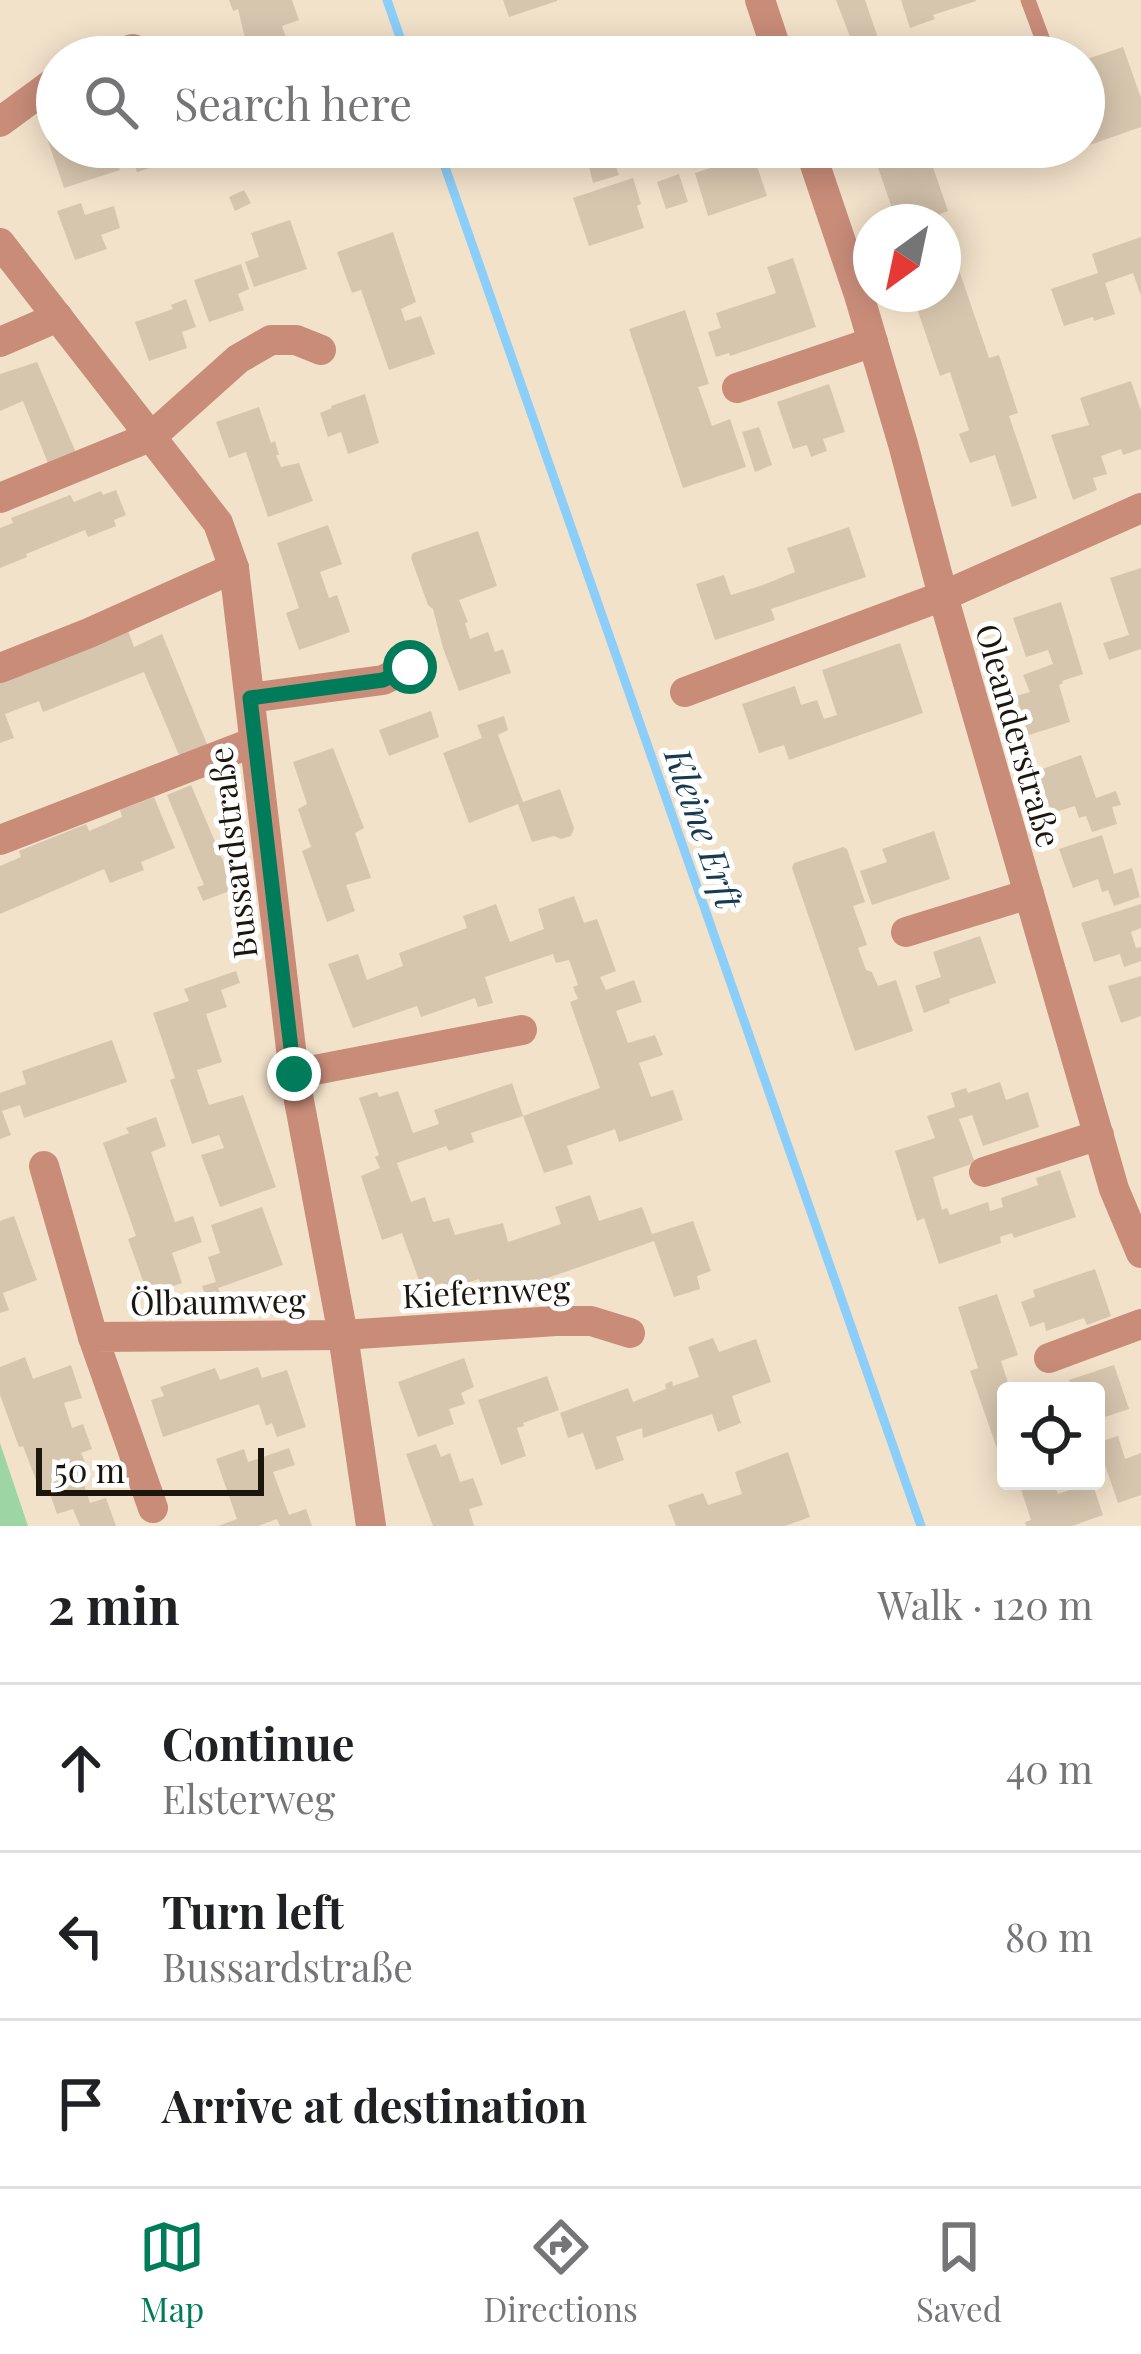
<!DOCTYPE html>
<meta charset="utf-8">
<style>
:root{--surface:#fff;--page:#f6f6f6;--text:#202124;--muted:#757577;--line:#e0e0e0;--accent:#007c5b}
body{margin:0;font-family:"Playfair Display",serif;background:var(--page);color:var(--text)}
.controls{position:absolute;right:36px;bottom:36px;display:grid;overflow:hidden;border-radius:12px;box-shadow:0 6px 30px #0003}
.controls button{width:108px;height:108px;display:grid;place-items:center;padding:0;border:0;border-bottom:3px solid var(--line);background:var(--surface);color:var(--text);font:60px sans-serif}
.compass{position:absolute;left:853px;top:204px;width:108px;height:108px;border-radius:50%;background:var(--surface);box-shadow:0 6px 30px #0003;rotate:213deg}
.scale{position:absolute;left:36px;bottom:30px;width:228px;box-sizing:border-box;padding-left:12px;border:6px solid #1c160d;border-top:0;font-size:33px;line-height:42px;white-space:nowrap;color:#1c160d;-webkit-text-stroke:9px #fff;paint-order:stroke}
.stop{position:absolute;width:36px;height:36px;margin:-27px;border:9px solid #007c5b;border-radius:50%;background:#fff}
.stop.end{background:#007c5b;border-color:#fff;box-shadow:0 3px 12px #0008}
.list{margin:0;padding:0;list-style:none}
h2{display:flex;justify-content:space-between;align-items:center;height:156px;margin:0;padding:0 48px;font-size:51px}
h2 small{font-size:39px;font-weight:400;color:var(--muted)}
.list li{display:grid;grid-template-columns:78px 1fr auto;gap:36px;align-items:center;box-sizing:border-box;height:168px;padding:0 48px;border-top:3px solid var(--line)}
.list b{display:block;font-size:45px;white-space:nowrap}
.list p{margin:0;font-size:39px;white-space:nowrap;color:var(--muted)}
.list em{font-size:39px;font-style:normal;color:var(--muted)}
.icon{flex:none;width:66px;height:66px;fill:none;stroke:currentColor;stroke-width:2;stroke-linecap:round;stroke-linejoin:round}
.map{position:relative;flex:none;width:1141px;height:1526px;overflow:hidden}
.search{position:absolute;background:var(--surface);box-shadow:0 6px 30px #0003;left:36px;right:36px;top:36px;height:132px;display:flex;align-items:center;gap:30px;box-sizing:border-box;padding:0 42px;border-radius:66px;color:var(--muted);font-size:45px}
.sheet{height:660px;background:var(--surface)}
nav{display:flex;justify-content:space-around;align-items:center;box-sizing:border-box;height:168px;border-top:3px solid var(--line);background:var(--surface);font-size:33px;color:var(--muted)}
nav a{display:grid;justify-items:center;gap:6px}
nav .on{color:var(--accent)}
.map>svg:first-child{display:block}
.green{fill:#9dd6a4}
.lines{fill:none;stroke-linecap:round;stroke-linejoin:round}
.stream{stroke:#8bcefa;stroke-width:9}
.building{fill:#d7c6ae}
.lane{stroke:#c88c79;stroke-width:15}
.street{stroke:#c88c79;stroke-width:30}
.route{stroke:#007c5b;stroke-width:15}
.labels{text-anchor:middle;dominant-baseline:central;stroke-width:10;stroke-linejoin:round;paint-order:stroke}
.street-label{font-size:33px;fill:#1c160d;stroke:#fff}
.water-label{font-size:36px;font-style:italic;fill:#153a51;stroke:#fff}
</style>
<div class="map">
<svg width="1141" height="1526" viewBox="0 0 1141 1526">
<rect width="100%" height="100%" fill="#f3e2ca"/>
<polygon class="green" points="0,1443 28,1526 0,1526"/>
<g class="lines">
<g class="stream">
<polyline points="387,0 407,57"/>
<polyline points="438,147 921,1526"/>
</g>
</g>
<g class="building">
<polygon points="229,0 292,0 299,20 282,26 293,57 247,57 241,39 245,38 238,9 233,11"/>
<polygon points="503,0 557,0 557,1 509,17"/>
<polygon points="836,0 865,0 878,38 884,36 891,57 836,57 835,53 854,47"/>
<polygon points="901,0 976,0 976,1 933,15 935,19 910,28"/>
<polygon points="1123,47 1141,98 1141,127 1084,147 1084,113 1092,110 1084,86 1084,60"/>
<polygon points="57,127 57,147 171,147 175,160 137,172 131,154 116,159 120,170 64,188 45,132"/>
<polygon points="203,147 248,147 209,163"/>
<polygon points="871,147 926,147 948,211 940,214 942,222 887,222 885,217 894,214"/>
<polygon points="1009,147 1064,147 1065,148 1015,165"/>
<polygon points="610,150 619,175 593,183 587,158"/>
<polygon points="753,154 767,196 708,216 695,173"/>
<polygon points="679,174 688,202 666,209 657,182"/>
<polygon points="633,178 641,204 637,206 644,228 589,246 573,198"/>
<polygon points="244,190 251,203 235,211 229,197"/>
<polygon points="81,203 85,215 114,206 120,228 101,235 107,249 75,260 57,211"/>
<polygon points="290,220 307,269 254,287 245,262 259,257 251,233"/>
<polygon points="944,226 989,358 999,355 1018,413 1009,416 1037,498 1012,507 995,455 970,463 959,434 969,430 950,372 940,376 912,294 943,294"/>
<polygon points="393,232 416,302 401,309 405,321 421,316 435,354 389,370 361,290 352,293 337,252"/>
<polygon points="1141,237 1141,296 1133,273 1105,283 1115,314 1094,321 1093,317 1064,326 1051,289 1098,273 1092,254"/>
<polygon points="793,258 816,327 730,356 729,353 716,357 708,332 721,328 716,313 776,293 767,267"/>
<polygon points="241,264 249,289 238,294 244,310 209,322 194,280"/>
<polygon points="186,299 196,327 182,332 187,348 149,361 135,322 173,309 171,305"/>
<polygon points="685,310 709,384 698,387 712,426 730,419 746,467 683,488 629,329"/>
<polygon points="37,362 80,462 52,473 23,401 0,411 0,374"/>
<polygon points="1131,381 1141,411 1141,449 1123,455 1121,449 1101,456 1107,474 1093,478 1097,490 1073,500 1051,435 1089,425 1080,398"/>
<polygon points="829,384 845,432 823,439 827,451 811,457 807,445 793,449 777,402"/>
<polygon points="365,394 379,443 348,454 341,432 328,437 320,413 332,408 331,406"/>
<polygon points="259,407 271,443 275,441 279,455 276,455 281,467 299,463 313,501 268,517 246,452 229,458 216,422"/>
<polygon points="759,427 772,465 755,472 742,432"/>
<polygon points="116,490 126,515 114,520 116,526 88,537 85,530 26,554 27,557 0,568 0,528 13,523 11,518 70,495 74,502 101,491 103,495"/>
<polygon points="328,525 342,564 320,572 329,598 337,595 350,632 299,650 286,613 299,608 277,543"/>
<polygon points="849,527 866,577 771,609 775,620 715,640 696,584 724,575 731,595 763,585 795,572 787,548"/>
<polygon points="478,531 497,586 459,600 468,622 465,623 470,639 488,632 495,652 503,649 511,673 459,691 443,648 433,609 428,605 411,558 413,553"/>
<polygon points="1141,568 1141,649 1109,660 1103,643 1129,635 1110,578"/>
<polygon points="1061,602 1083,674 1062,681 1063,683 1059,685 1070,722 1029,735 1016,696 1030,692 1023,675 1053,664 1048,650 1026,657 1013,618"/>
<polygon points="126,625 134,647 162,634 209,749 181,760 144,672 43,712 39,701 5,714 14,738 0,743 0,672"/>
<polygon points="900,643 923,713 789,760 784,745 759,753 742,704 795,686 801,705 817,700 824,719 837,715 822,670"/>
<polygon points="431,711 439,737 389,756 379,730"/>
<polygon points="504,716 508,730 498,735 523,802 560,789 574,828 571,836 561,839 554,836 532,842 518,804 469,823 443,753 482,738 477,725"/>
<polygon points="333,748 364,828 355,833 371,878 346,885 355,911 327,922 302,851 311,847 298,809 307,804 293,762"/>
<polygon points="1081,755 1096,798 1116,791 1121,805 1112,807 1117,824 1092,832 1086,816 1079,818 1075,806 1052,813 1037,771"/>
<polygon points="191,785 235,889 203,901 197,887 204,885 167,795"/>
<polygon points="154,797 175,848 141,862 144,870 110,883 104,869 0,914 0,866 21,857 19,851 86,824 89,831 122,817 120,810"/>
<polygon points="934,831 950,879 872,905 860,871 887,862 882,849"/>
<polygon points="1102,835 1114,874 1132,868 1140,897 1114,906 1108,890 1102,892 1098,879 1073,888 1059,849"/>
<polygon points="843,847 847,849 865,902 853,906 867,945 858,948 866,970 872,972 878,986 896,980 913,1031 855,1051 792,868 794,863"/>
<polygon points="574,896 584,923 597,919 616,971 600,977 606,990 634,980 642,1002 616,1011 628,1043 655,1035 663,1055 639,1063 651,1097 673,1090 683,1120 619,1142 615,1129 567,1146 573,1164 544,1173 523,1116 600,1088 570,1002 578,999 573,987 578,985 569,960 556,963 553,954 485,977 493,1003 478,1007 475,998 421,1017 417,1006 353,1028 328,964 358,954 367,980 403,966 399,953 467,928 463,916 496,904 510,942 544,929 538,909"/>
<polygon points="1141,904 1141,928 1131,932 1136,948 1141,947 1141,961 1124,967 1120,954 1094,962 1081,923"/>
<polygon points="980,936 996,983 949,999 950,1003 924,1013 915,986 941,977 933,952"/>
<polygon points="236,971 240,983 221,990 227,1007 206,1014 222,1062 197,1070 209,1105 243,1095 276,1187 220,1207 201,1155 224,1148 219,1135 192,1144 170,1080 175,1078 153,1013 189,1001 184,989"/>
<polygon points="1141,976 1141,1016 1121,1023 1108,986"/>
<polygon points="112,1040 127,1082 24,1118 20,1105 2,1111 11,1135 0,1139 0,1093 26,1084 22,1071"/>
<polygon points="1000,1082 1006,1100 1028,1092 1039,1127 983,1146 972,1115 959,1119 975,1163 933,1177 942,1210 947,1208 950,1215 988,1202 990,1211 1003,1207 1001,1198 1038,1185 1036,1178 1060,1170 1076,1217 1014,1238 1012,1233 1000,1237 1001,1243 939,1264 924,1218 917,1221 895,1151 935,1138 927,1116 955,1107 951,1093 966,1088 968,1093"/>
<polygon points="512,1083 523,1116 471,1133 474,1142 449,1151 446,1146 397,1163 411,1202 425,1197 433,1222 449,1218 455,1235 503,1223 508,1242 561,1224 555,1207 590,1195 599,1221 642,1207 652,1234 693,1221 711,1271 697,1276 700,1289 674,1297 654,1241 499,1295 501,1300 488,1305 479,1279 425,1297 402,1233 382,1240 361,1176 380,1168 375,1157 379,1155 359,1098 377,1092 379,1097 398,1091 413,1133 439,1124 434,1110"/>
<polygon points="156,1117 166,1146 151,1152 175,1222 193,1216 202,1242 172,1253 182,1283 148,1295 128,1239 136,1236 103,1143 129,1133 126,1128"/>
<polygon points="262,1207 283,1265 218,1288 229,1317 213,1317 202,1286 216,1282 208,1257 220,1253 211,1225"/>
<polygon points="14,1216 37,1280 3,1293 9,1310 0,1313 0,1221"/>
<polygon points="1095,1269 1111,1316 1087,1325 1084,1318 1046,1331 1044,1322 1030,1327 1021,1302 1035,1297 1033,1290"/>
<polygon points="997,1294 1018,1355 1001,1361 1009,1386 1018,1383 1021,1391 1006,1391 1006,1459 1001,1460 970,1371 978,1368 958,1307"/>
<polygon points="713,1338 719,1352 756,1339 771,1382 732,1396 741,1423 718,1432 712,1414 643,1438 642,1428 616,1437 624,1460 596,1470 583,1433 568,1438 560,1413 628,1388 633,1402 666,1389 665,1384 672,1381 673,1386 699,1377 688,1347"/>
<polygon points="25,1357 33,1379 71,1365 82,1398 64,1403 72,1428 83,1424 92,1449 81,1453 88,1469 80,1472 90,1503 106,1498 116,1526 80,1526 73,1509 57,1514 50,1494 42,1496 23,1446 19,1447 0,1395 0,1367"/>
<polygon points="464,1358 474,1387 461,1393 465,1404 449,1409 454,1424 418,1437 398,1382"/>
<polygon points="1114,1365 1129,1409 1096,1420 1096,1391 1073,1391 1069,1380"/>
<polygon points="258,1367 262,1378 287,1370 306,1427 277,1437 272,1423 266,1426 259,1404 163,1437 151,1400 164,1396 160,1387 215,1368 220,1380"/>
<polygon points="547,1376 559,1410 523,1423 524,1426 517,1428 526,1456 501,1465 478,1400"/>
<polygon points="1118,1436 1125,1459 1141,1453 1141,1495 1118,1503 1105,1465 1096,1468 1096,1443"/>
<polygon points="436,1444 441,1457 450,1453 460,1482 473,1478 483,1505 469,1509 474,1526 433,1526 406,1454"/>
<polygon points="289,1448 295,1465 273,1472 289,1515 306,1509 312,1526 280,1526 277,1519 258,1526 218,1526 237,1519 216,1459 244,1449 248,1462"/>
<polygon points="788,1452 810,1517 785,1526 676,1526 668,1505 703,1493 708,1505 742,1494 735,1472"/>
<polygon points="1045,1481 1053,1481 1058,1494 1092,1482 1103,1515 1072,1526 1026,1526 1025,1522 1031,1520 1021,1489"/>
</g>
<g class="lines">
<polyline class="lane" points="1028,0 1048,54"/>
<g class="street">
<polyline points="760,0 779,57"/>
<polyline points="105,57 133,49 159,57"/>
<polyline points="0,122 57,80"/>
<polyline points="809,147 859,295 903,444 943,596 1114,1189 1141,1253"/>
<polyline points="654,148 656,147"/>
<polyline points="0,243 218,523 234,568 294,1074 343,1335 371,1526"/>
<polyline points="0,342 58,317"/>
<polyline points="737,388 873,342"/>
<polyline points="0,498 152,436 238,359 271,340 296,340 321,350"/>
<polyline points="0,668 89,633 234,568"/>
<polyline points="685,692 943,596 1141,508"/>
<polyline points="250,698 383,680 410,667"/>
<polyline points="0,840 254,742"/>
<polyline points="906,932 1029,894"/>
<polyline points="294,1074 522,1030"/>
<polyline points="44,1166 93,1337"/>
<polyline points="984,1172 1099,1135"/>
<polyline points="1049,1358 1141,1324"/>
<polyline points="153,1508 93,1337 343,1335 556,1321 591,1321 630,1333"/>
</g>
</g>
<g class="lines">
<polyline class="route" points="294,1074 250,698 383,680 410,667"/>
</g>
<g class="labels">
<g class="street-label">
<text transform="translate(1020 735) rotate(74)">Oleanderstraße</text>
<text transform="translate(231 853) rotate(-97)">Bussardstraße</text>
<text transform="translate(486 1290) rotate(-3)">Kiefernweg</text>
<text transform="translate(218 1300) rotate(-1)">Ölbaumweg</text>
</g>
<g class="water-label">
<text transform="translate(705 828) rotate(71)">Kleine Erft</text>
</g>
</g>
</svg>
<div class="controls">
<button><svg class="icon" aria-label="locate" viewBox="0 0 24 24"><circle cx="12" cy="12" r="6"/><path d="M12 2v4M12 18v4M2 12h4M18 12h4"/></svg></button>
</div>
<svg class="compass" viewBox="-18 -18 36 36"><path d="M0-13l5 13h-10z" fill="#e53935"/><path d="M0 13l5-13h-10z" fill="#757577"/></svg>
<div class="scale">50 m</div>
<div class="stop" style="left:410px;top:667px"></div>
<div class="stop end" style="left:294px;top:1074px"></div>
<div class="search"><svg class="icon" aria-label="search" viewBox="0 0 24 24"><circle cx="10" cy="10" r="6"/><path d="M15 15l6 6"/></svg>Search here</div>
</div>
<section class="sheet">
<h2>2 min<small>Walk · 120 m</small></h2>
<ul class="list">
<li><svg class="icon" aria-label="ahead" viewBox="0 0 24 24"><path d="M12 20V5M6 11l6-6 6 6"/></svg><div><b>Continue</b><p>Elsterweg</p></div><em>40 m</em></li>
<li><svg class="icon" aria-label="left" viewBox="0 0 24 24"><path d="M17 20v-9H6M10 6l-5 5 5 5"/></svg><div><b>Turn left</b><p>Bussardstraße</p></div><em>80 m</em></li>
<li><svg class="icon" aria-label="arrive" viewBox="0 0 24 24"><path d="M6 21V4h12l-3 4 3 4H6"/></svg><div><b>Arrive at destination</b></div></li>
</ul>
</section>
<nav>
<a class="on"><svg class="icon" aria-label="map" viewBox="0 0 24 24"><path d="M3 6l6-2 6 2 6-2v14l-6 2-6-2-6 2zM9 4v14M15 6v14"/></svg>Map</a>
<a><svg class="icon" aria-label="directions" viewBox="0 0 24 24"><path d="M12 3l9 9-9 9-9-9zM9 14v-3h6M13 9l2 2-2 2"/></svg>Directions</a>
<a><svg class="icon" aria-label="saved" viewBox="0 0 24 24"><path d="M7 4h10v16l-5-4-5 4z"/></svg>Saved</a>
</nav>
